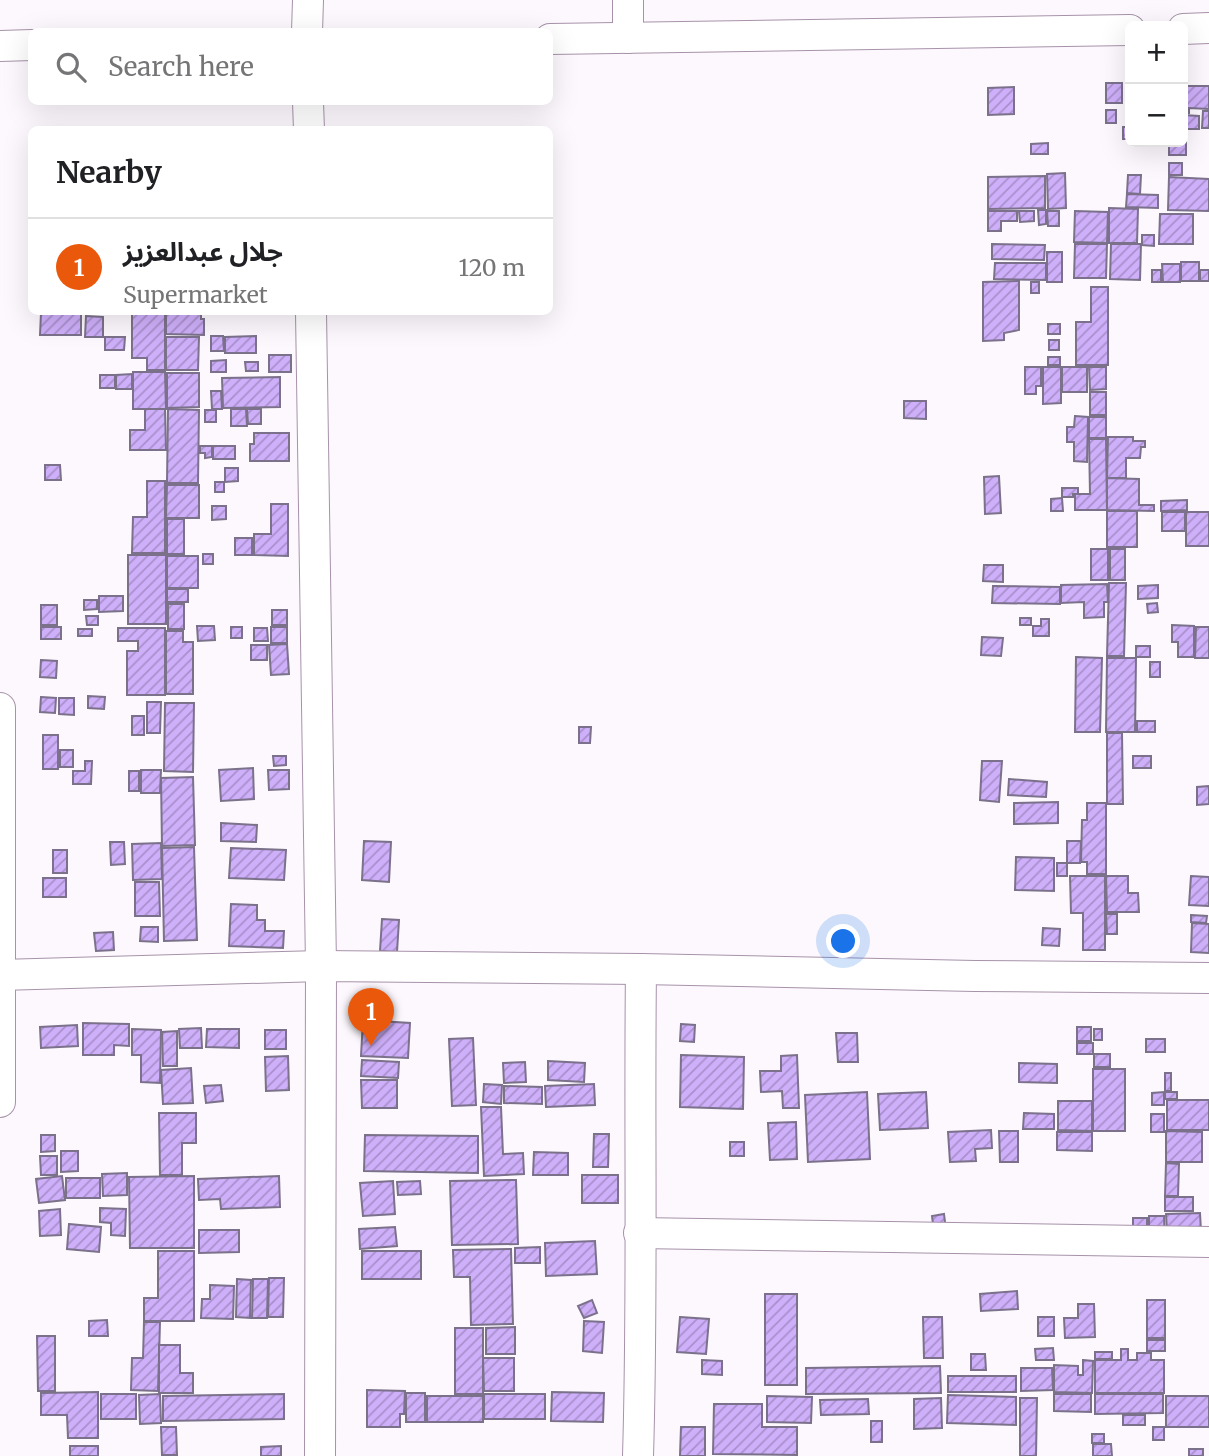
<!DOCTYPE html>
<meta charset="utf-8">
<style>
:root{--surface:#fff;--page:#f6f6f6;--text:#202124;--muted:#757577;--line:#e0e0e0;--accent:#ea580c}
body{margin:0;font-family:Merriweather,"Noto Sans Arabic",serif;background:var(--page);color:var(--text)}
.controls{position:absolute;right:21px;top:21px;display:grid;overflow:hidden;border-radius:10px;box-shadow:0 7px 28px #0002}
.controls button{width:63px;height:63px;display:grid;place-items:center;padding:0;border:0;border-bottom:2px solid var(--line);background:var(--surface);color:var(--text);font:35px sans-serif}
.you{position:absolute;left:844px;top:942px;width:24px;height:24px;margin:-18px;border:5px solid #fff;border-radius:50%;background:#1a73e8;box-shadow:0 0 0 10px #1a73e833}
.badge{display:grid;place-items:center;width:46px;height:46px;border-radius:50%;background:var(--accent);color:#fff;font-size:23px;font-weight:700}
.pin{position:absolute;translate:-50% -58px;filter:drop-shadow(0 2px 4px #0008)}
.pin::after{content:'';position:absolute;top:37px;width:24px;height:21px;background:inherit;clip-path:polygon(0 0,100% 0,50% 100%)}
.list{margin:0;padding:0;list-style:none}
h2{display:flex;justify-content:space-between;align-items:center;height:91px;margin:0;padding:0 28px;font-size:30px}
h2 small{font-size:23px;font-weight:400;color:var(--muted)}
.list li{display:grid;grid-template-columns:46px 1fr auto;gap:21px;align-items:center;box-sizing:border-box;height:98px;padding:0 28px;border-top:2px solid var(--line)}
.list b{display:block;font-size:26px;white-space:nowrap}
.list p{margin:0;font-size:23px;white-space:nowrap;color:var(--muted)}
.list em{font-size:23px;font-style:normal;color:var(--muted)}
.icon{flex:none;width:38px;height:38px;fill:none;stroke:currentColor;stroke-width:2;stroke-linecap:round;stroke-linejoin:round}
.map{position:relative;flex:none;width:1209px;height:1456px;overflow:hidden}
.search{position:absolute;background:var(--surface);box-shadow:0 7px 28px #0002;left:28px;top:28px;width:525px;height:77px;display:flex;align-items:center;gap:18px;box-sizing:border-box;padding:0 24px;border-radius:10px;color:var(--muted);font-size:26px}
.panel{position:absolute;background:var(--surface);box-shadow:0 7px 28px #0002;left:28px;top:126px;width:525px;height:189px;border-radius:10px}
.map>svg:first-child{display:block}
.building{fill:url(#building-hatch);stroke:#7b718b;stroke-width:2}
.lines{fill:none;stroke-linecap:round;stroke-linejoin:round}
.street-casing{stroke:#a792aa;stroke-width:32}
.street{stroke:#fff;stroke-width:30}
</style>
<div class="map">
<svg width="1209" height="1456" viewBox="0 0 1209 1456">
<defs>
<pattern id="building-hatch" width="6" height="6" patternUnits="userSpaceOnUse" patternTransform="scale(1.75)"><rect width="6" height="6" fill="#ceaffa"/><path d="M-1 1l2-2M0 6l6-6M5 7l2-2" fill="none" stroke="#a98fcc"/></pattern>
</defs>
<rect width="100%" height="100%" fill="#fcf8fd"/>
<g class="building">
<rect x="1106" y="83" width="16" height="20"/>
<polygon points="1183,86 1209,86 1209,109 1189,108 1189,113 1183,113"/>
<polygon points="1014,87 1014,114 988,115 988,88"/>
<rect x="1106" y="110" width="10" height="13"/>
<polygon points="1203,111 1209,111 1209,128 1202,128"/>
<polygon points="1183,115 1199,116 1199,129 1183,129"/>
<rect x="1123" y="127" width="7" height="12"/>
<polygon points="1183,138 1186,138 1186,155 1169,155 1169,142 1183,142"/>
<polygon points="1048,143 1048,154 1031,154 1031,144"/>
<rect x="1169" y="163" width="13" height="12"/>
<polygon points="1065,173 1066,208 1048,209 1047,174"/>
<polygon points="1128,175 1141,175 1140,194 1127,193"/>
<polygon points="1045,176 1045,208 988,209 988,177"/>
<polygon points="1169,177 1209,179 1209,211 1168,210"/>
<polygon points="1127,194 1158,195 1158,208 1126,207"/>
<polygon points="1109,208 1138,209 1137,243 1109,243"/>
<polygon points="1038,210 1046,210 1046,224 1039,225"/>
<polygon points="988,211 1017,211 1017,221 1001,221 1001,231 988,231"/>
<polygon points="1019,211 1034,211 1034,221 1020,222"/>
<polygon points="1047,211 1059,211 1059,226 1048,226"/>
<polygon points="1075,211 1108,212 1107,243 1074,242"/>
<polygon points="1160,214 1193,214 1193,244 1159,244"/>
<polygon points="1142,235 1154,235 1154,246 1142,245"/>
<polygon points="992,244 1045,245 1044,260 992,259"/>
<polygon points="1075,244 1107,244 1106,278 1074,278"/>
<polygon points="1111,244 1141,244 1140,280 1110,279"/>
<rect x="1047" y="252" width="15" height="30"/>
<rect x="1181" y="262" width="18" height="19"/>
<polygon points="995,263 1046,263 1046,280 994,279"/>
<polygon points="1162,264 1180,264 1180,282 1163,282"/>
<rect x="1152" y="270" width="9" height="12"/>
<rect x="1200" y="270" width="9" height="11"/>
<polygon points="1019,281 1019,330 1004,333 1004,340 983,341 983,282"/>
<rect x="1031" y="282" width="8" height="11"/>
<polygon points="1091,287 1108,287 1108,365 1076,365 1076,322 1091,322"/>
<polygon points="132,312 165,312 165,370 147,370 147,358 132,358"/>
<polygon points="166,312 201,312 201,319 204,319 204,335 166,334"/>
<polygon points="41,313 81,314 81,335 40,335"/>
<polygon points="86,316 103,317 103,337 85,337"/>
<rect x="1048" y="324" width="12" height="10"/>
<polygon points="211,336 223,336 224,351 211,351"/>
<polygon points="256,336 256,353 225,353 225,337"/>
<polygon points="105,337 125,337 124,350 105,350"/>
<polygon points="166,337 199,337 198,370 166,370"/>
<rect x="1049" y="340" width="10" height="10"/>
<rect x="269" y="355" width="22" height="17"/>
<rect x="1048" y="357" width="12" height="8"/>
<polygon points="226,360 226,372 211,372 211,361"/>
<polygon points="245,362 258,362 258,371 246,371"/>
<polygon points="1025,367 1041,367 1041,386 1036,386 1036,394 1025,394"/>
<polygon points="1043,367 1061,367 1061,403 1043,404"/>
<rect x="1062" y="367" width="25" height="25"/>
<polygon points="1089,367 1106,367 1106,389 1090,390"/>
<polygon points="133,372 165,372 166,409 133,409"/>
<polygon points="167,373 199,373 199,407 167,408"/>
<polygon points="132,374 132,389 116,389 116,375"/>
<rect x="100" y="375" width="15" height="13"/>
<polygon points="280,377 280,407 223,408 222,378"/>
<polygon points="211,391 221,391 222,409 212,409"/>
<rect x="1090" y="392" width="16" height="23"/>
<polygon points="904,401 926,401 926,419 904,418"/>
<polygon points="145,409 165,409 166,450 130,450 130,430 145,430"/>
<polygon points="168,409 199,410 198,483 167,483"/>
<polygon points="231,409 246,409 247,426 231,426"/>
<polygon points="247,409 261,409 261,424 248,424"/>
<rect x="205" y="410" width="11" height="12"/>
<polygon points="1075,416 1088,417 1087,462 1074,461 1074,442 1067,442 1067,427 1074,427"/>
<rect x="1089" y="417" width="17" height="21"/>
<polygon points="254,433 289,433 289,461 250,461 250,444 254,444"/>
<polygon points="1108,437 1133,437 1133,441 1145,441 1145,447 1141,447 1140,458 1126,458 1126,478 1107,478"/>
<polygon points="1089,439 1106,439 1107,510 1075,510 1075,494 1090,494"/>
<polygon points="200,446 212,446 212,457 205,458 205,453 200,453"/>
<rect x="213" y="446" width="22" height="13"/>
<polygon points="45,465 60,465 61,480 45,480"/>
<polygon points="225,468 238,468 238,481 225,482"/>
<polygon points="999,476 1001,513 985,514 984,477"/>
<polygon points="1107,478 1139,479 1139,505 1154,505 1154,511 1107,510"/>
<polygon points="147,481 165,481 165,553 132,553 133,517 147,517"/>
<rect x="215" y="482" width="9" height="10"/>
<polygon points="167,485 199,485 199,518 166,518"/>
<polygon points="1062,488 1078,488 1078,494 1073,494 1073,497 1062,497"/>
<polygon points="1062,498 1063,511 1051,511 1051,499"/>
<polygon points="1187,500 1187,510 1161,511 1161,501"/>
<polygon points="271,504 288,504 288,556 254,555 254,534 271,534"/>
<polygon points="212,506 226,506 226,519 212,520"/>
<rect x="1107" y="511" width="30" height="36"/>
<rect x="1162" y="512" width="23" height="19"/>
<rect x="1186" y="512" width="23" height="34"/>
<rect x="167" y="519" width="17" height="35"/>
<rect x="235" y="538" width="17" height="17"/>
<rect x="1091" y="549" width="17" height="31"/>
<rect x="1110" y="549" width="15" height="31"/>
<rect x="203" y="554" width="10" height="10"/>
<rect x="128" y="555" width="38" height="69"/>
<rect x="167" y="556" width="31" height="32"/>
<polygon points="984,565 1003,565 1003,582 983,581"/>
<polygon points="1109,583 1126,583 1124,656 1107,656"/>
<polygon points="1107,584 1108,602 1104,602 1104,617 1084,618 1084,602 1061,603 1061,585"/>
<polygon points="1158,585 1158,598 1138,599 1138,586"/>
<polygon points="993,586 1060,587 1060,604 992,603"/>
<rect x="167" y="589" width="21" height="13"/>
<polygon points="99,596 123,596 123,611 99,612"/>
<polygon points="84,600 97,600 97,609 84,610"/>
<polygon points="1157,603 1158,612 1148,613 1147,604"/>
<rect x="168" y="604" width="16" height="25"/>
<rect x="41" y="605" width="16" height="20"/>
<rect x="272" y="610" width="15" height="15"/>
<polygon points="86,616 98,616 98,625 87,625"/>
<rect x="1020" y="618" width="11" height="7"/>
<polygon points="1041,619 1049,619 1049,636 1033,636 1033,626 1041,626"/>
<polygon points="1172,625 1194,626 1194,657 1178,657 1178,642 1172,642"/>
<polygon points="197,626 214,626 215,640 198,641"/>
<rect x="41" y="627" width="20" height="12"/>
<rect x="231" y="627" width="11" height="11"/>
<rect x="271" y="627" width="16" height="16"/>
<polygon points="1196,627 1209,627 1209,658 1195,658"/>
<polygon points="118,628 165,628 165,695 127,695 127,651 138,651 138,641 118,641"/>
<polygon points="254,628 267,628 268,641 254,641"/>
<rect x="78" y="629" width="14" height="7"/>
<polygon points="166,631 183,631 183,642 193,642 193,694 166,694"/>
<polygon points="982,637 1003,638 1001,656 981,655"/>
<polygon points="287,644 289,674 271,675 269,645"/>
<rect x="251" y="645" width="16" height="15"/>
<rect x="1136" y="646" width="14" height="11"/>
<polygon points="1076,657 1102,658 1100,732 1075,732"/>
<polygon points="1107,658 1136,658 1135,732 1106,732"/>
<polygon points="41,660 57,661 56,678 40,677"/>
<rect x="1150" y="662" width="10" height="15"/>
<polygon points="88,696 105,697 104,709 88,708"/>
<polygon points="41,697 56,698 55,713 40,712"/>
<polygon points="59,698 74,698 74,715 59,714"/>
<polygon points="147,702 161,702 160,733 147,733"/>
<polygon points="165,703 194,703 193,772 164,771"/>
<rect x="132" y="716" width="12" height="19"/>
<rect x="1137" y="721" width="18" height="11"/>
<polygon points="579,727 591,727 590,743 579,743"/>
<polygon points="1107,733 1122,733 1123,804 1107,804"/>
<rect x="43" y="735" width="15" height="34"/>
<rect x="60" y="750" width="13" height="17"/>
<polygon points="273,756 286,756 286,765 274,766"/>
<rect x="1133" y="756" width="18" height="12"/>
<polygon points="85,761 92,761 91,784 73,784 73,771 85,771"/>
<polygon points="982,761 1002,761 999,802 980,800"/>
<polygon points="253,768 254,799 221,801 219,770"/>
<polygon points="141,770 161,770 160,793 141,793"/>
<polygon points="268,770 289,770 289,789 269,790"/>
<rect x="129" y="771" width="10" height="20"/>
<polygon points="193,777 195,845 162,846 161,778"/>
<polygon points="1009,779 1047,782 1046,797 1008,795"/>
<polygon points="1209,786 1209,804 1197,805 1197,787"/>
<polygon points="1058,802 1058,823 1014,824 1014,803"/>
<polygon points="1087,803 1106,803 1106,874 1087,874 1087,862 1081,862 1082,820 1087,820"/>
<polygon points="221,823 257,825 256,842 221,841"/>
<polygon points="364,841 391,842 389,882 362,880"/>
<polygon points="1067,841 1081,841 1080,863 1067,863"/>
<polygon points="110,842 124,842 125,864 111,865"/>
<polygon points="161,843 162,879 133,880 132,844"/>
<polygon points="194,847 197,940 164,941 162,848"/>
<polygon points="231,848 286,850 284,880 229,878"/>
<rect x="53" y="850" width="14" height="23"/>
<polygon points="1016,857 1054,858 1054,891 1015,890"/>
<rect x="1057" y="863" width="10" height="13"/>
<polygon points="1070,876 1105,876 1105,950 1083,950 1083,913 1071,913"/>
<polygon points="1106,876 1128,876 1128,893 1138,893 1139,912 1107,912"/>
<polygon points="1191,876 1209,877 1209,906 1189,905"/>
<rect x="43" y="878" width="23" height="19"/>
<polygon points="135,882 159,882 160,916 135,916"/>
<polygon points="231,904 257,905 257,920 265,920 265,931 284,931 283,948 229,946"/>
<polygon points="1106,914 1117,914 1117,934 1107,934"/>
<polygon points="1191,915 1207,916 1206,923 1191,922"/>
<polygon points="382,919 399,920 397,952 380,951"/>
<polygon points="1192,923 1209,924 1209,953 1191,952"/>
<polygon points="141,927 158,927 158,942 140,941"/>
<polygon points="1043,928 1060,929 1059,946 1042,945"/>
<polygon points="113,932 114,950 96,951 94,933"/>
<polygon points="363,1020 410,1023 408,1058 361,1056"/>
<polygon points="83,1023 129,1024 129,1046 114,1045 114,1055 83,1055"/>
<polygon points="681,1024 695,1025 694,1042 680,1041"/>
<polygon points="77,1025 78,1046 41,1048 40,1027"/>
<rect x="1077" y="1027" width="14" height="14"/>
<polygon points="201,1028 202,1048 180,1048 179,1029"/>
<polygon points="132,1029 161,1030 160,1083 141,1082 141,1055 132,1055"/>
<polygon points="207,1029 239,1029 239,1048 206,1047"/>
<rect x="1094" y="1029" width="8" height="11"/>
<rect x="265" y="1030" width="21" height="19"/>
<polygon points="177,1031 177,1066 163,1066 162,1032"/>
<polygon points="836,1033 857,1033 858,1062 838,1062"/>
<polygon points="473,1038 476,1105 452,1106 449,1039"/>
<rect x="1146" y="1039" width="19" height="13"/>
<rect x="1077" y="1043" width="16" height="11"/>
<rect x="1094" y="1054" width="16" height="13"/>
<polygon points="681,1055 744,1057 743,1109 680,1107"/>
<polygon points="797,1055 799,1108 783,1108 782,1091 761,1092 760,1071 781,1071 781,1056"/>
<polygon points="288,1056 289,1090 266,1091 265,1057"/>
<polygon points="362,1060 399,1062 398,1078 361,1076"/>
<polygon points="548,1061 585,1063 584,1082 548,1080"/>
<polygon points="525,1062 526,1082 504,1083 503,1063"/>
<polygon points="1019,1063 1057,1064 1057,1083 1019,1082"/>
<polygon points="191,1068 193,1103 163,1104 161,1070"/>
<rect x="1093" y="1069" width="32" height="62"/>
<rect x="1165" y="1073" width="6" height="18"/>
<polygon points="361,1080 397,1080 397,1108 362,1108"/>
<polygon points="484,1084 502,1085 501,1104 483,1102"/>
<polygon points="594,1084 595,1105 546,1107 545,1086"/>
<polygon points="221,1085 223,1101 206,1103 204,1086"/>
<polygon points="504,1086 542,1087 542,1104 504,1103"/>
<polygon points="867,1092 870,1159 808,1162 805,1095"/>
<polygon points="926,1092 928,1128 880,1130 878,1094"/>
<polygon points="1164,1092 1164,1105 1152,1105 1152,1093"/>
<rect x="1165" y="1092" width="12" height="7"/>
<rect x="1167" y="1100" width="42" height="30"/>
<polygon points="1058,1101 1092,1101 1092,1131 1058,1130"/>
<polygon points="481,1107 501,1107 503,1154 523,1153 524,1174 484,1176"/>
<polygon points="159,1113 196,1113 196,1143 182,1143 182,1175 160,1175"/>
<polygon points="1024,1113 1054,1114 1054,1129 1023,1129"/>
<rect x="1151" y="1114" width="13" height="18"/>
<polygon points="796,1122 797,1159 770,1160 768,1123"/>
<polygon points="991,1130 992,1148 975,1149 976,1161 950,1162 948,1132"/>
<polygon points="999,1131 1018,1131 1018,1162 1000,1162"/>
<polygon points="1166,1131 1202,1132 1202,1162 1166,1162"/>
<polygon points="1057,1132 1092,1132 1092,1151 1057,1150"/>
<polygon points="594,1134 609,1134 608,1167 593,1167"/>
<polygon points="41,1135 55,1135 55,1151 41,1152"/>
<polygon points="365,1135 478,1136 478,1173 364,1171"/>
<rect x="730" y="1142" width="14" height="14"/>
<polygon points="61,1151 78,1151 78,1171 61,1172"/>
<polygon points="534,1152 568,1153 568,1175 533,1175"/>
<polygon points="40,1156 57,1156 57,1175 41,1175"/>
<polygon points="1166,1163 1179,1164 1178,1196 1165,1196"/>
<polygon points="127,1173 127,1195 103,1196 102,1174"/>
<rect x="582" y="1175" width="36" height="28"/>
<polygon points="62,1176 65,1200 39,1203 36,1179"/>
<polygon points="194,1176 194,1248 130,1248 129,1177"/>
<polygon points="279,1176 280,1207 221,1209 220,1199 199,1200 198,1179"/>
<rect x="66" y="1178" width="34" height="20"/>
<polygon points="516,1180 518,1244 452,1245 450,1181"/>
<polygon points="393,1181 395,1214 363,1216 360,1183"/>
<polygon points="420,1181 421,1194 398,1195 397,1182"/>
<rect x="1165" y="1197" width="28" height="14"/>
<polygon points="100,1208 126,1209 125,1236 111,1235 111,1223 100,1222"/>
<polygon points="60,1209 61,1235 40,1236 39,1211"/>
<polygon points="1200,1213 1201,1231 1167,1232 1166,1214"/>
<polygon points="944,1214 946,1230 934,1232 932,1216"/>
<polygon points="1149,1216 1164,1216 1165,1242 1149,1242"/>
<rect x="1133" y="1218" width="14" height="16"/>
<polygon points="69,1224 101,1227 99,1252 67,1249"/>
<polygon points="395,1227 397,1246 360,1249 359,1229"/>
<polygon points="199,1230 239,1230 239,1252 199,1253"/>
<polygon points="595,1241 597,1274 546,1276 545,1243"/>
<polygon points="540,1247 540,1263 515,1263 515,1248"/>
<polygon points="511,1249 513,1324 471,1325 470,1277 454,1277 453,1250"/>
<polygon points="158,1251 194,1251 194,1321 144,1321 144,1298 158,1298"/>
<rect x="362" y="1251" width="59" height="28"/>
<polygon points="269,1278 284,1278 283,1317 268,1317"/>
<polygon points="237,1279 251,1280 250,1318 236,1317"/>
<polygon points="253,1279 268,1279 267,1318 252,1318"/>
<polygon points="210,1285 234,1286 233,1319 201,1318 202,1299 210,1299"/>
<polygon points="1017,1291 1018,1309 981,1311 980,1294"/>
<rect x="765" y="1294" width="32" height="91"/>
<polygon points="592,1300 597,1313 584,1318 578,1306"/>
<rect x="1147" y="1300" width="18" height="38"/>
<polygon points="1078,1304 1094,1304 1095,1337 1065,1338 1064,1318 1078,1318"/>
<polygon points="680,1317 709,1319 706,1354 677,1352"/>
<polygon points="923,1317 942,1317 943,1358 924,1358"/>
<rect x="1038" y="1317" width="16" height="19"/>
<polygon points="107,1320 108,1336 89,1336 89,1321"/>
<polygon points="584,1321 604,1322 602,1353 583,1351"/>
<polygon points="144,1322 160,1322 158,1391 131,1390 132,1358 143,1358"/>
<polygon points="515,1327 515,1354 486,1354 486,1328"/>
<rect x="455" y="1328" width="28" height="66"/>
<polygon points="37,1336 55,1336 55,1391 38,1391"/>
<rect x="1147" y="1340" width="18" height="11"/>
<polygon points="159,1345 180,1345 180,1373 193,1373 193,1393 159,1393"/>
<polygon points="1053,1348 1054,1360 1036,1360 1035,1349"/>
<polygon points="1121,1349 1128,1349 1128,1360 1137,1360 1137,1353 1151,1353 1151,1360 1164,1360 1164,1393 1095,1393 1095,1360 1121,1360"/>
<rect x="1095" y="1352" width="17" height="7"/>
<polygon points="971,1354 985,1354 986,1370 971,1370"/>
<polygon points="483,1358 514,1358 514,1391 484,1391"/>
<polygon points="702,1360 722,1361 722,1375 702,1374"/>
<polygon points="1083,1360 1093,1361 1092,1393 1054,1392 1054,1365 1078,1366 1078,1375 1083,1375"/>
<polygon points="940,1366 941,1393 806,1394 806,1368"/>
<polygon points="1021,1368 1052,1368 1053,1390 1021,1391"/>
<rect x="948" y="1376" width="68" height="16"/>
<polygon points="367,1390 405,1391 404,1414 400,1414 400,1427 367,1427"/>
<polygon points="98,1392 98,1438 68,1438 67,1415 41,1415 41,1393"/>
<polygon points="552,1392 604,1393 603,1422 551,1421"/>
<rect x="406" y="1393" width="19" height="29"/>
<rect x="101" y="1394" width="35" height="25"/>
<polygon points="160,1394 161,1423 140,1424 139,1395"/>
<polygon points="284,1394 284,1419 163,1421 163,1396"/>
<rect x="484" y="1394" width="61" height="25"/>
<polygon points="1054,1394 1091,1394 1091,1412 1054,1411"/>
<polygon points="1095,1394 1163,1394 1163,1413 1095,1414"/>
<polygon points="948,1395 1016,1397 1016,1425 947,1423"/>
<rect x="427" y="1396" width="56" height="26"/>
<polygon points="767,1396 812,1397 811,1423 767,1422"/>
<rect x="1166" y="1396" width="43" height="31"/>
<polygon points="941,1398 942,1428 914,1429 914,1399"/>
<polygon points="1020,1398 1037,1398 1036,1456 1020,1456"/>
<polygon points="868,1399 869,1414 821,1415 820,1400"/>
<polygon points="714,1404 762,1404 762,1427 797,1427 797,1455 713,1454"/>
<rect x="1123" y="1415" width="22" height="10"/>
<rect x="871" y="1421" width="11" height="21"/>
<polygon points="161,1427 176,1427 177,1455 162,1455"/>
<polygon points="681,1427 705,1427 705,1456 680,1456"/>
<rect x="1153" y="1427" width="11" height="13"/>
<rect x="1092" y="1434" width="12" height="9"/>
<polygon points="1093,1444 1111,1444 1112,1456 1093,1456"/>
<rect x="70" y="1446" width="28" height="10"/>
<polygon points="281,1446 281,1456 261,1456 261,1447"/>
<rect x="1189" y="1449" width="14" height="7"/>
</g>
<g class="lines">
<g class="street-casing">
<g id="street">
<polyline points="1183,29 1209,28"/>
<polyline points="307,32 308,0"/>
<polyline points="628,38 628,0"/>
<polyline points="550,39 1130,30"/>
<polyline points="0,46 32,45"/>
<polyline points="308,102 309,130"/>
<polyline points="311,312 321,966 320,1456"/>
<polyline points="0,708 0,1102"/>
<polyline points="0,975 321,966 641,969 975,976 1209,978"/>
<polyline points="639,1233 1209,1242"/>
<path d="M 638,1456 C 643,1294 639,1131 641,969"/>
</g>
</g>
<use href="#street" class="street"/>
</g>
</svg>
<div class="controls">
<button>+</button>
<button>−</button>
</div>
<div class="you"></div>
<div class="pin badge" style="left:371px;top:1046px">1</div>
<div class="search"><svg class="icon" aria-label="search" viewBox="0 0 24 24"><circle cx="10" cy="10" r="6"/><path d="M15 15l6 6"/></svg>Search here</div>
<section class="panel">
<h2>Nearby<small></small></h2>
<ul class="list">
<li><span class="badge">1</span><div><b>جلال عبدالعزيز</b><p>Supermarket</p></div><em>120 m</em></li>
</ul>
</section>
</div>
